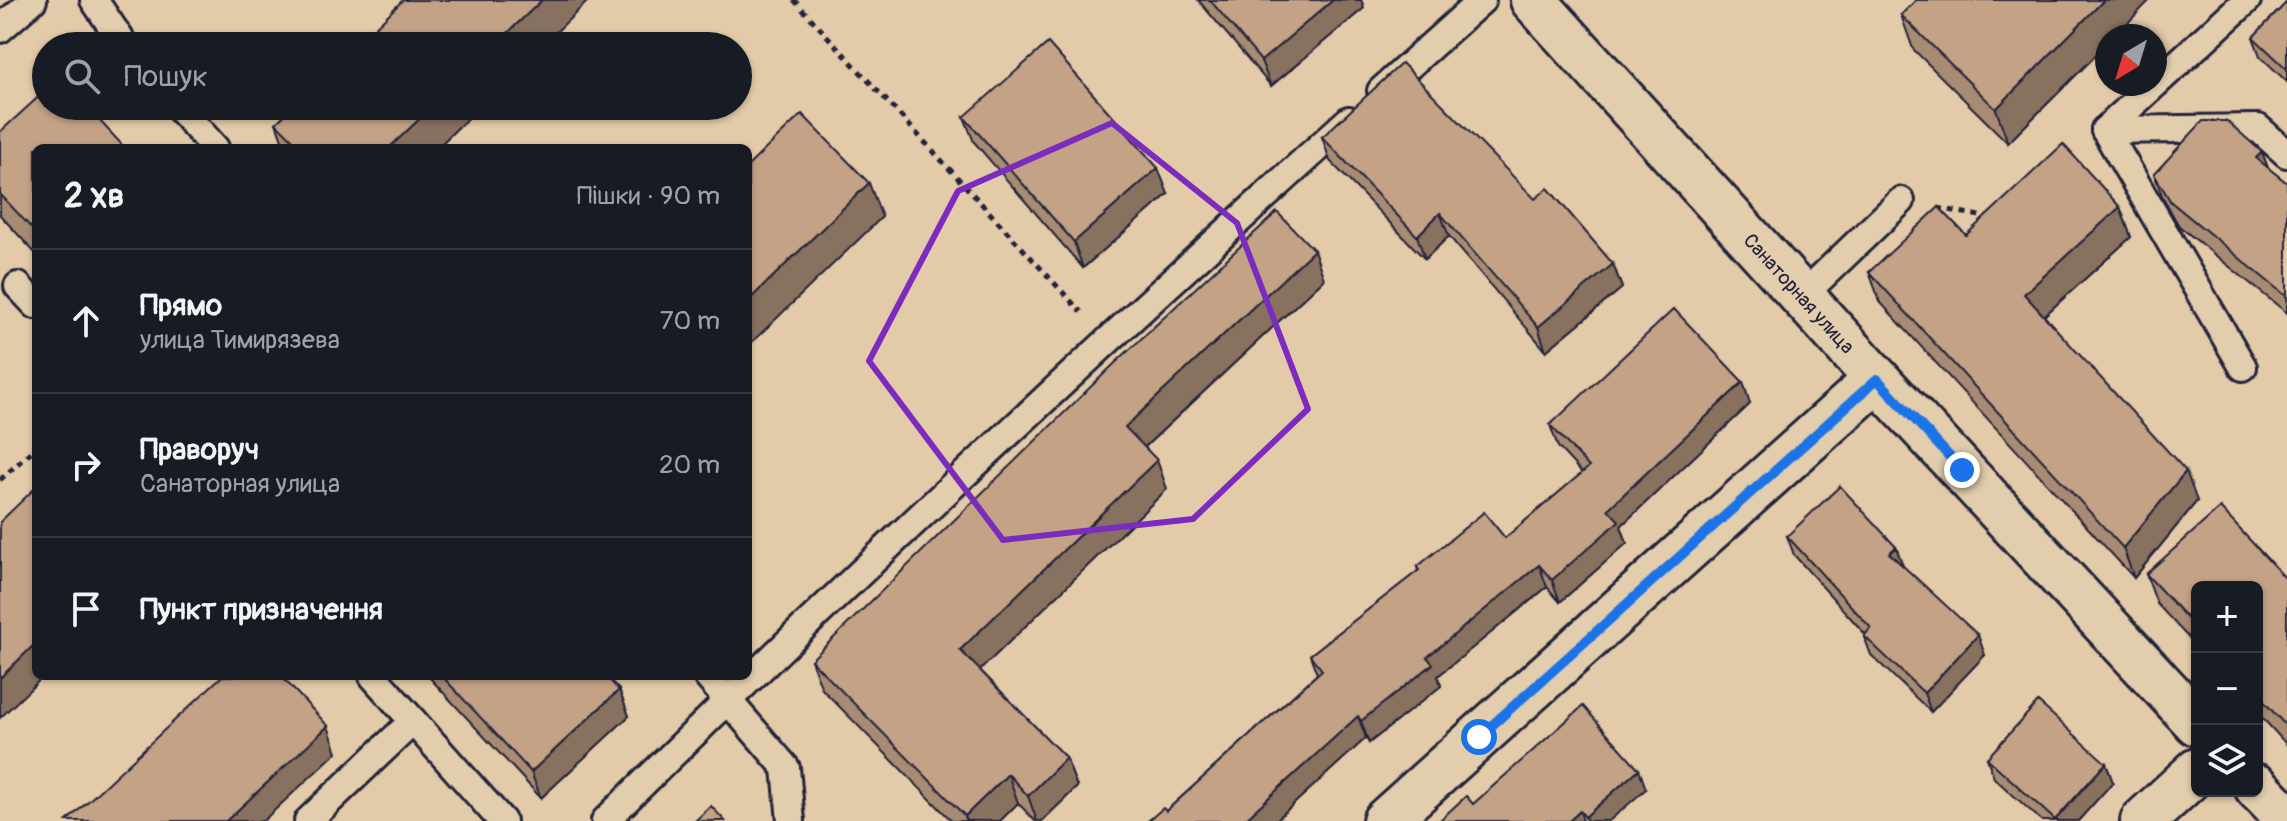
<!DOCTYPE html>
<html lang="uk">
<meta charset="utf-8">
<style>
:root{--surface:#171b24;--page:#242831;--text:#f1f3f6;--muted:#9ea1a6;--line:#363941}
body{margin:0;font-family:Pangolin,sans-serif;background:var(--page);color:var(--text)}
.controls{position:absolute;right:24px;bottom:24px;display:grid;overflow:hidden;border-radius:12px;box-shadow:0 2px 6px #0004}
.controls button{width:72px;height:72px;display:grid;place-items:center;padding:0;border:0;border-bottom:2px solid var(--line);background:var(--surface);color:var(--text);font:40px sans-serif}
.compass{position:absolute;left:2095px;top:24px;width:72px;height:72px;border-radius:50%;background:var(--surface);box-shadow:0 2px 6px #0004;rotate:218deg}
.stop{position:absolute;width:24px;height:24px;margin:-18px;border:6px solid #1a73e8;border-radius:50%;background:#fff}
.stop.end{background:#1a73e8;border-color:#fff;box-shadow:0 2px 8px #0008}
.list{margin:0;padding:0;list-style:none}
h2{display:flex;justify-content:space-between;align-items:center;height:104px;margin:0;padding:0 32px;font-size:34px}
h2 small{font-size:26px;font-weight:400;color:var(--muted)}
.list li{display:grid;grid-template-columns:52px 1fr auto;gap:24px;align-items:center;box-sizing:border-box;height:144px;padding:0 32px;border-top:2px solid var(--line)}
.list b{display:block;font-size:30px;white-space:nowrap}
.list p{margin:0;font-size:26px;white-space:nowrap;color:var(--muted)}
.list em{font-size:26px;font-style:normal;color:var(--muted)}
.icon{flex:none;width:44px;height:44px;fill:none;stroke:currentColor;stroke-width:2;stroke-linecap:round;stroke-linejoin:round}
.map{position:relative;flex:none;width:2287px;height:821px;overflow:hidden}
.search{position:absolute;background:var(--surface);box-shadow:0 2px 6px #0004;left:32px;top:32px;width:720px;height:88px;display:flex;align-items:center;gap:20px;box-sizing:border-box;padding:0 28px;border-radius:44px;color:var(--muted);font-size:30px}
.panel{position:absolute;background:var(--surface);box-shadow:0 2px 6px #0004;left:32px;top:144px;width:720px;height:536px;border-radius:12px}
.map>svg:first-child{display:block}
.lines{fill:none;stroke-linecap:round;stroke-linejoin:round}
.lane-casing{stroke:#22223b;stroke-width:32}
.street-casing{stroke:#22223b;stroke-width:50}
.path{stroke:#22223b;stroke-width:5;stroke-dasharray:6 6;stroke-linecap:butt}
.lane{stroke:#e2cdac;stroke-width:26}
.street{stroke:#e2cdac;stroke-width:44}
.wall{fill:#a88b73;stroke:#22223b;stroke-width:2}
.shaded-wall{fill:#88715e;stroke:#22223b;stroke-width:2}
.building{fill:#c3a286;stroke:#22223b;stroke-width:2}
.route{stroke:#1a73e8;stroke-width:10}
.marked{fill:none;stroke:#7b2cbf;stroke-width:6;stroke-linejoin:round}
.labels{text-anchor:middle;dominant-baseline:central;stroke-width:7;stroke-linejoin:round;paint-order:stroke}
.street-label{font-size:20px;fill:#22223b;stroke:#e2cdac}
</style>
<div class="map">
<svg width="2287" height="821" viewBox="0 0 2287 821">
<rect width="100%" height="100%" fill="#e3caa8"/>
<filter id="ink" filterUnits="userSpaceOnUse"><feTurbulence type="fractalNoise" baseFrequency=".0125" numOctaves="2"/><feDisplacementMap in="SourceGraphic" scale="16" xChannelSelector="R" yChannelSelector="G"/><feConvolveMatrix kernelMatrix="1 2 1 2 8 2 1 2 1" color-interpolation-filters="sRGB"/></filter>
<g filter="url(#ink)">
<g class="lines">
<g class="lane-casing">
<g id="lane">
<polyline points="94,0 125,46"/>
<polyline points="0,29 33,0"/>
<polyline points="1381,91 1482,0"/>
<polyline points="177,106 215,148"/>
<polyline points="2105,130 2243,367"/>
<polyline points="2105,130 2247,0"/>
<polyline points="2105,130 2258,128 2287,154"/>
<polyline points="18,286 36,305"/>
<polyline points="1802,296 1901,201"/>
<polyline points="373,676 502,821"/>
<polyline points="707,676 786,768 791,821"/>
<polyline points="308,821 413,721"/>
<path d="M 605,821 C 847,581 1096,349 1349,120"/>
</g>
</g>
<g class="street-casing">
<g id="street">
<path id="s1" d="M 1533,0 L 1877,379 L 2197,723"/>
<polyline points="2257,787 2287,818"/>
<polyline points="1385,821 1877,379"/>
<polyline points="2143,821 2197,771"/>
</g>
</g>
<g class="path">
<polyline points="794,0 1081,312"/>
<polyline points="1938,208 1991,218"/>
<polyline points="0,480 36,447"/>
</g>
<use href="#lane" class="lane"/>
<use href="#street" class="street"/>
</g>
<g class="wall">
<polygon points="1198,0 1361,0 1364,8 1271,86"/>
<polygon points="2287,2 2287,82 2260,56 2253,37"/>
<polygon points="1901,15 2107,36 2107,44 2008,143 1913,49"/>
<polygon points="294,106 480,106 437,148 285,148 276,123"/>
<polygon points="964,117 1168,194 1083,268 974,142"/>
<polygon points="0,132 36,148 36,254 0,215"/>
<polygon points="1322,137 1535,199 1613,264 1622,288 1546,351 1449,236 1425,259 1330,161"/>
<polygon points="2262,152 2268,168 2287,183 2287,313 2179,226 2163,198 2154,174"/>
<polygon points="2120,207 2131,237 2044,316 2197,501 2134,578 1880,302 1869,272 1966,235"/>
<polygon points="1324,279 1145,447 1167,489 980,670 1066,758 1077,787 1042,821 1035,821 1018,803 1000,821 952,821 822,689 811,660"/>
<polygon points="1743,382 1750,404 1621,526 1627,543 1560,602 1547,587 1438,676 1441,686 1369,743 1366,738 1275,821 1148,821 1166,811 1317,674 1310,655 1418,571 1417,567 1505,538 1582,473 1558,447 1550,425"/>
<polygon points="1787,536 1896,547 1903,566 1985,655 1931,712 1871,655 1864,636 1865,634 1794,555"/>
<polygon points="2146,574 2287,580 2287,745 2257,712 2257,587 2197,587 2197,647 2157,604"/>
<polygon points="428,676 606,676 619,690 629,716 541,798"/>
<polygon points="1987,758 2113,782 2078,821 2042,821 1994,778"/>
</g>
<g class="shaded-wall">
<polygon points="542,0 589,0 542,46 494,46"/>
<polygon points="1333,0 1361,0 1364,8 1271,86 1261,61"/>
<polygon points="2104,0 2150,0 2115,36 2107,36 2107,44 2008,143 1996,109"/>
<polygon points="433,106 480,106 437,148 389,148"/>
<polygon points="2262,152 2271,176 2256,158"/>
<polygon points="1158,168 1168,194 1083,268 1074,242"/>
<polygon points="869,183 882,217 748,346 748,301"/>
<polygon points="2120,207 2131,237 2035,324 2024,294"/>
<polygon points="1440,213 1449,236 1425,259 1417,236"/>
<polygon points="1314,250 1324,279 1135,456 1125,427"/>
<polygon points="1613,264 1622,288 1546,351 1538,327"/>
<polygon points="1743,382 1750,404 1621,526 1627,543 1560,602 1552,580 1608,509"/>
<polygon points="1157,460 1167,489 971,679 960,650"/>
<polygon points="2186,471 2197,501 2134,578 2123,548"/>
<polygon points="1896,547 1903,566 1889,553"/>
<polygon points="1539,565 1547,587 1438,676 1441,686 1369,743 1361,721 1427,657"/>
<polygon points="1978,635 1985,655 1931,712 1924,693"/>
<polygon points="36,643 36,676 44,676 0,718 0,678"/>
<polygon points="619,690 629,716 541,798 531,772"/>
<polygon points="1358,716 1366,738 1275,821 1243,821"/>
<polygon points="328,726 337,752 263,821 226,821"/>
<polygon points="1066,758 1077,787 1042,821 1037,821 1028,796"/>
<polygon points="2106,763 2113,782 2078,821 2056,821 2055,820"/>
<polygon points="1639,769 1646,789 1609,821 1587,821 1585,817"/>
<polygon points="1008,774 1018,803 1000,821 966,821 965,816"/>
<polygon points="1580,811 1583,821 1569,821"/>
</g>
<g class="building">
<polygon points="403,0 542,0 494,46 356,46"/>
<polygon points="1210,0 1333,0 1261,61"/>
<polygon points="1916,0 2104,0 1996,109 1901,15"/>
<polygon points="2287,2 2287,69 2253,37"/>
<polygon points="1048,43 1158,168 1074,242 964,117"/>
<polygon points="1402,63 1535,199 1548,188 1613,264 1538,327 1440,213 1417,236 1322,137"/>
<polygon points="46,90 46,106 86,106 125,148 36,148 36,233 0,194 0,132"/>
<polygon points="294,106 433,106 389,148 301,148 276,123"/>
<polygon points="802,114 869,183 748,301 748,166"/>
<polygon points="2203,121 2227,121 2262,152 2256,158 2287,183 2287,297 2171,202 2154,174"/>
<polygon points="2063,144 2120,207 2024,294 2186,471 2123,548 1869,272 1939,207 1966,235"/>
<polygon points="1277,212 1314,250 1125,427 1157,460 960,650 1066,758 1028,796 1008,774 965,816 811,660 1112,366"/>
<polygon points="1674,309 1743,382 1608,509 1619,521 1552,580 1539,565 1427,657 1433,664 1361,721 1358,716 1243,821 1148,821 1163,808 1166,811 1322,670 1310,655 1419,570 1417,567 1484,512 1505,538 1589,467 1550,425"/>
<polygon points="1840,486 1896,547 1889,553 1978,635 1924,693 1864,636 1871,628 1787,536"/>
<polygon points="36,487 36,643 0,678 0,522"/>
<polygon points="2220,508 2287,580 2287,727 2257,694 2257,587 2197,587 2197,629 2146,574"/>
<polygon points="222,676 281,676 328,726 226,821 67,821"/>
<polygon points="442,676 606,676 619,690 531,772"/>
<polygon points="2038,702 2106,763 2055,820 1987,758"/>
<polygon points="1583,706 1639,769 1585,817 1580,811 1569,821 1439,821 1466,796 1473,804"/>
<polygon points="711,806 725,821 695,821"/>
</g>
</g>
<g class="lines" filter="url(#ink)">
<polyline class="route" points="1479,737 1877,379 1962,470"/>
</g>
<path class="marked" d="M 1112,123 L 1237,223 L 1308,409 L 1193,519 L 1003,540 L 869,361 L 958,191 Z"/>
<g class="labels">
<g class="street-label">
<text stroke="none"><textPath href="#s1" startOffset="396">Санаторная улица</textPath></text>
</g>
</g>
</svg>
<div class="controls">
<button>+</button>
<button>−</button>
<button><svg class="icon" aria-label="layers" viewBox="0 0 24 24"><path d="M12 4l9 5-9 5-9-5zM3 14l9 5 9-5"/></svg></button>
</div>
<svg class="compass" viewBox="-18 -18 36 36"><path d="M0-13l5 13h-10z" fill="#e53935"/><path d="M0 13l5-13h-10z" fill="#9ea1a6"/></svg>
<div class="stop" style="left:1479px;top:737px"></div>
<div class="stop end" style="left:1962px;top:470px"></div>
<div class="search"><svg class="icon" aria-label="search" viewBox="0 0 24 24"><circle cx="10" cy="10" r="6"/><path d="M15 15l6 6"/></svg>Пошук</div>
<section class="panel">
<h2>2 хв<small>Пішки · 90 m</small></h2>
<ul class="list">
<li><svg class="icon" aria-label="ahead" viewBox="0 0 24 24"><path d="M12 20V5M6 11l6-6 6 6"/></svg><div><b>Прямо</b><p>улица Тимирязева</p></div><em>70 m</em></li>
<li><svg class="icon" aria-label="right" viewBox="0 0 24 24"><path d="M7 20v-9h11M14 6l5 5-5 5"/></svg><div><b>Праворуч</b><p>Санаторная улица</p></div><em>20 m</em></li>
<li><svg class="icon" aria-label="arrive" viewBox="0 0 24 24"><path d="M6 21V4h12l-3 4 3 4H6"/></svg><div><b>Пункт призначення</b></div></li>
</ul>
</section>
</div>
